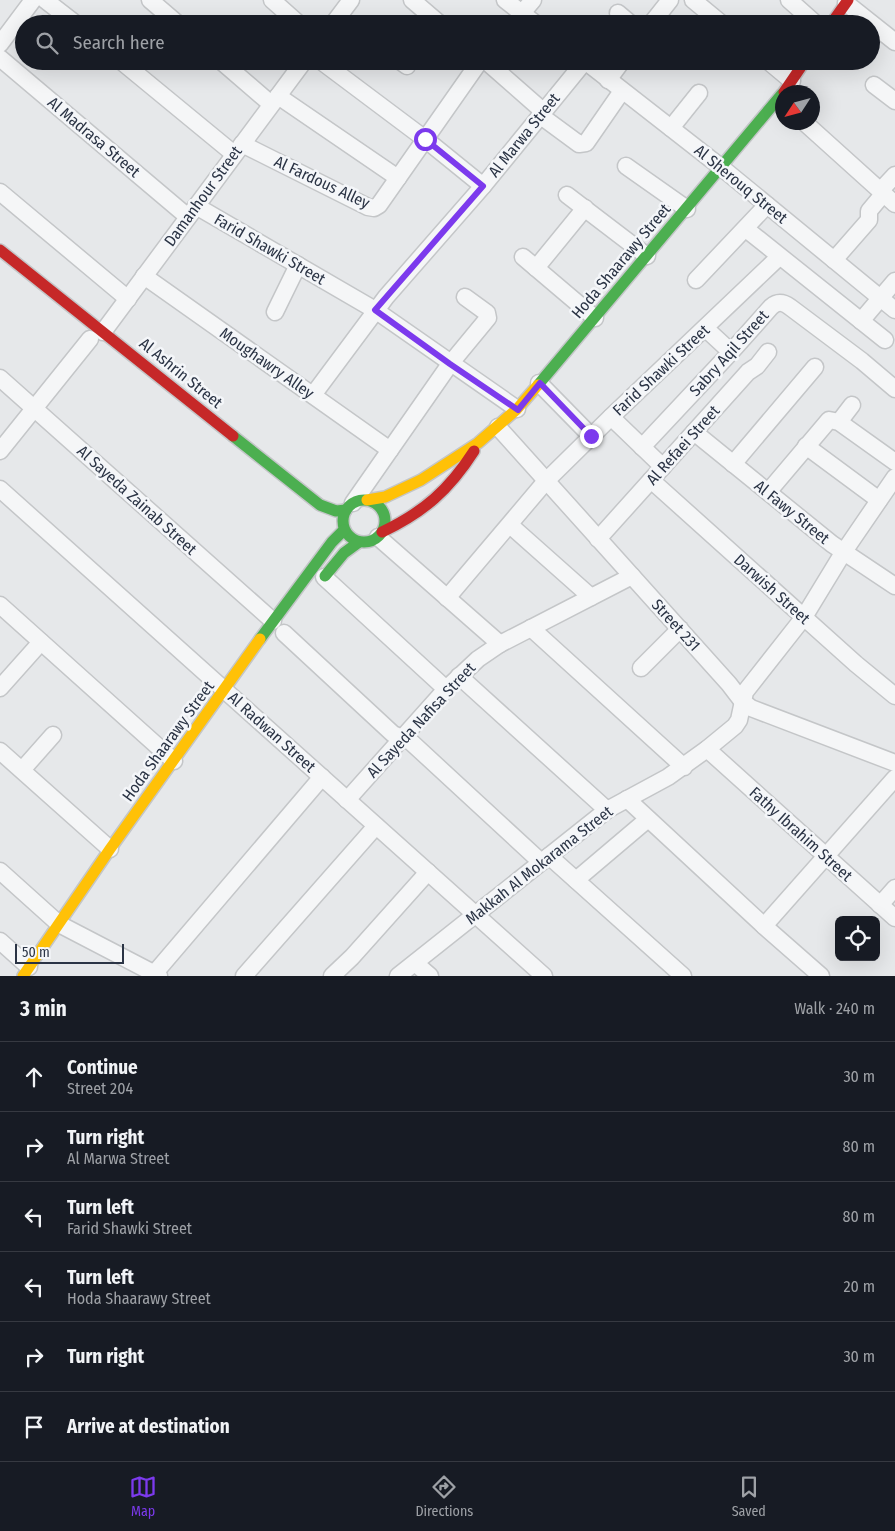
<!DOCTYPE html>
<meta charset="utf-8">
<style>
:root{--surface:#171b24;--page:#242831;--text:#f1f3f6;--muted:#9ea1a6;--line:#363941;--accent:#7c3aed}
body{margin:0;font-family:"Fira Sans Condensed",sans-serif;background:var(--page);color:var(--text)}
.controls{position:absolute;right:15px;bottom:15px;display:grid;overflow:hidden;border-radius:8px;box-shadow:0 5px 20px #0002}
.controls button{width:45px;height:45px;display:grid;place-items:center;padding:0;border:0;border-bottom:1px solid var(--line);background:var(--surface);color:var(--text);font:25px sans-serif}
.compass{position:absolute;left:775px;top:85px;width:45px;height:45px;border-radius:50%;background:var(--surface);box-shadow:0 5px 20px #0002;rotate:234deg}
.scale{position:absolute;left:15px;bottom:12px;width:109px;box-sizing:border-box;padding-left:5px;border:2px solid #2b3445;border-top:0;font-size:14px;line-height:18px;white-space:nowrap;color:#2b3445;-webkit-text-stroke:4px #f4f6f9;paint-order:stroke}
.stop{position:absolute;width:15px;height:15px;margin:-11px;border:4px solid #7c3aed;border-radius:50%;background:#fff}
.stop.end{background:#7c3aed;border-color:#fff;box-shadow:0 1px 5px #0008}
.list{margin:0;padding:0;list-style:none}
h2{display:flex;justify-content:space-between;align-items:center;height:65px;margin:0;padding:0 20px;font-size:21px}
h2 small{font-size:16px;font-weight:400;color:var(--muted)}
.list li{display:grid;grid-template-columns:32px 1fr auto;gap:15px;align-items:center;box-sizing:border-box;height:70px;padding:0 20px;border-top:1px solid var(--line)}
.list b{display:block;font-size:19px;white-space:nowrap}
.list p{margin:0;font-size:16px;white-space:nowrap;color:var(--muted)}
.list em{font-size:16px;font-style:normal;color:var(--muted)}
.icon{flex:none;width:28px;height:28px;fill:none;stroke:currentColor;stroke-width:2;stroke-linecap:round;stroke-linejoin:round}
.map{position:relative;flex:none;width:895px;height:976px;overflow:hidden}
.search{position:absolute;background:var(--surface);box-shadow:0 5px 20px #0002;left:15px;right:15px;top:15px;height:55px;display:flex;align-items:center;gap:12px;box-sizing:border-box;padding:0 18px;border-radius:28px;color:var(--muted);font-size:19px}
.sheet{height:485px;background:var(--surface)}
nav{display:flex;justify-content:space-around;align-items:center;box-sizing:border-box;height:70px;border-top:1px solid var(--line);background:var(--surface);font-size:14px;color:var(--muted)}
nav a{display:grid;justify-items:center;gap:2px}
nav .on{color:var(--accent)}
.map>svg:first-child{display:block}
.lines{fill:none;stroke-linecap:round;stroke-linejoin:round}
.street-casing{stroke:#c4c6c8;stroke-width:19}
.fast-casing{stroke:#c4c6c8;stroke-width:14}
.slow-casing{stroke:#c4c6c8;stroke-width:14}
.jam-casing{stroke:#c4c6c8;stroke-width:14}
.street{stroke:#f5f6f7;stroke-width:16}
.fast{stroke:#4caf50;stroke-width:11}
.slow{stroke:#ffc107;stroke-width:11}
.jam{stroke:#c62828;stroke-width:11}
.route{stroke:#7c3aed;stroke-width:6}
.labels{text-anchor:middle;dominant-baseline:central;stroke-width:5;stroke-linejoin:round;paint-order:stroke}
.street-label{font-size:16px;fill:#2b3445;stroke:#f4f6f9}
</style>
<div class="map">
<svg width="895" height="976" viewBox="0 0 895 976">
<rect width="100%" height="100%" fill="#e6e8ea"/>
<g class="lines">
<g class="street-casing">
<g id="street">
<polyline points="45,0 76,24"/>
<polyline points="150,0 178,24"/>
<polyline points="272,0 299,24"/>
<polyline points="412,0 440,24"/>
<polyline points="505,0 536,24"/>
<polyline points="693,0 722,24"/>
<polyline points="789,0 816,24"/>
<polyline points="846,3 895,42"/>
<polyline points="522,13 533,0"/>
<polyline points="618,13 631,24"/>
<polyline points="333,24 351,0"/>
<polyline points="651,24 670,0"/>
<polyline points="0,44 33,0"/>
<polyline points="0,58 188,217"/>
<polyline points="121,61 234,154"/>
<polyline points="221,61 271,104"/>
<polyline points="321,61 425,139 483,186"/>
<polyline points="400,61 407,66"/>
<polyline points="486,61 544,112"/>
<polyline points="585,61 722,168 895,310"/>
<polyline points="768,61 792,81"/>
<polyline points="608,80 622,61"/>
<polyline points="874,85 895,101"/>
<polyline points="278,96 398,178"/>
<polyline points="541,116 579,144 586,143 622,91"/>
<polyline points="804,122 895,204"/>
<polyline points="671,128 699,93"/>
<polyline points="242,144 368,207 374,208 379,205 480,61"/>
<polyline points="626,166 687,209"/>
<polyline points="881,190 895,175"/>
<polyline points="0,192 128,299"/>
<polyline points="567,195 647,256"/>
<polyline points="196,206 375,310 517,409"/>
<polyline points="746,229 885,340"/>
<polyline points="523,257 595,318"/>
<polyline points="834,260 869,220 869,211 884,193"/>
<polyline points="536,268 585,208"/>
<polyline points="144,276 390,450"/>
<polyline points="696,280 767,205"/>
<polyline points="275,312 298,265"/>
<polyline points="861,321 895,281"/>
<polyline points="705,328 731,352"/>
<polyline points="103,332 304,61"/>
<polyline points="0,378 273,621"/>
<polyline points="539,383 591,436"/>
<polyline points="313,395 386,297 483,186 585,61"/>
<polyline points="611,417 663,467"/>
<polyline points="839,422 852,405"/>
<polyline points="498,427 729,684 742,701 751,708 895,763"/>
<polyline points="694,432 832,544 895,586"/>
<polyline points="806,446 879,500"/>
<path d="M 642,447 L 731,352 L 771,307 C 778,301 783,302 790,307 L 862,361 L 895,389"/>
<polyline points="0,451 90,339"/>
<polyline points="733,464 815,367"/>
<polyline points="651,480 856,664 895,696"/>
<polyline points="0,489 544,976"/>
<polyline points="768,492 829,420 839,422 895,462"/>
<polyline points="353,503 450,364 488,318 487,313 465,297"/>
<polyline points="510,525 591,597"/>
<polyline points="378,537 500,644"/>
<polyline points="598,539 748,372 757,366 768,352"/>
<polyline points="324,577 446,689"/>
<polyline points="447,598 546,481 611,417 779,257"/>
<polyline points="0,605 174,761"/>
<polyline points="531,628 684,767"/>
<polyline points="284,633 393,734 411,742 541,862"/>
<polyline points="641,668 680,629"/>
<polyline points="459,676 607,810"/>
<polyline points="0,688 41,642"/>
<polyline points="707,749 895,918"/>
<polyline points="0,751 110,849"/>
<polyline points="22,770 53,735"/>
<polyline points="627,799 764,926 821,976"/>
<polyline points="347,800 446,689 478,659 500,644 632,576"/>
<polyline points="549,856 683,976"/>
<polyline points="0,871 59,924 159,976"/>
<polyline points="576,880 648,819"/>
<polyline points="880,905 895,888"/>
<polyline points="764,926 895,778"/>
<polyline points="0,941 29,967"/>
<polyline points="415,963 430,976"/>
<polyline points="154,974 322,777"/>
<polyline points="244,976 376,826"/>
<polyline points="332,976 352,957 428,872"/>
<polyline points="398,976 607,810 668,777 707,749 735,726 739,720 745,692 804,617 843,553 895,477"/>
</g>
</g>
<g class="fast-casing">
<g id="fast">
<polyline points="538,385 782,94"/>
<polyline points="233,436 320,505 336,511 346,510"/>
<circle cx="364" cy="521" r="21"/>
<polyline points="325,576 344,553 359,542"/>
<polyline points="260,639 332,542 344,530"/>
</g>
</g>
<g class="slow-casing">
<g id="slow">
<polyline points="367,500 385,497 421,480 478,443 517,409 538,385"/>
<polyline points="23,976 110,849 260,639"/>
</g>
</g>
<g class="jam-casing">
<g id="jam">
<polyline points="831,24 848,0"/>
<polyline points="784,92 805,61"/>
<polyline points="0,250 233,436"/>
<path d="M 382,532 C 424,512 449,490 474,451"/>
</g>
</g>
<use href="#street" class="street"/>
<use href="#fast" class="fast"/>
<use href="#slow" class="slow"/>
<use href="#jam" class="jam"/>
</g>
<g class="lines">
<polyline class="route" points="425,139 483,186 375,310 450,364 518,410 540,383 591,436"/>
</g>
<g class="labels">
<g class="street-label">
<text transform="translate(524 135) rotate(-51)">Al Marwa Street</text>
<text transform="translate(94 137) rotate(40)">Al Madrasa Street</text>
<text transform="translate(322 182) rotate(25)">Al Fardous Alley</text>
<text transform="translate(741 184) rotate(39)">Al Sherouq Street</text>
<text transform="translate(203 196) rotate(-54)">Damanhour Street</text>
<text transform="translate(270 249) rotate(30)">Farid Shawki Street</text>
<text transform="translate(621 261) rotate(-50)">Hoda Shaarawy Street</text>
<text transform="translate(729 353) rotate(-48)">Sabry Aqil Street</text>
<text transform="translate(267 363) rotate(35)">Moughawry Alley</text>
<text transform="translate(661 370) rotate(-43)">Farid Shawki Street</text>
<text transform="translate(181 373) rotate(39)">Al Ashrin Street</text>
<text transform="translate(683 445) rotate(-48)">Al Refaei Street</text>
<text transform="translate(137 500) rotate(42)">Al Sayeda Zainab Street</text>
<text transform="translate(792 512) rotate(39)">Al Fawy Street</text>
<text transform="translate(772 589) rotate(42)">Darwish Street</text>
<text transform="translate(676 625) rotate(48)">Street 231</text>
<text transform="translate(421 720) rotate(-47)">Al Sayeda Nafisa Street</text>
<text transform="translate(272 732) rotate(42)">Al Radwan Street</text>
<text transform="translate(168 741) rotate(-54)">Hoda Shaarawy Street</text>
<text transform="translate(801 834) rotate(42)">Fathy Ibrahim Street</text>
<text transform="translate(539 865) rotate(-38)">Makkah Al Mokarama Street</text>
</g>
</g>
</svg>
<div class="controls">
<button><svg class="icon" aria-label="locate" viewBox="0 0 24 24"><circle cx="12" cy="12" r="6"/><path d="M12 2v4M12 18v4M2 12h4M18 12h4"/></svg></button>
</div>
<svg class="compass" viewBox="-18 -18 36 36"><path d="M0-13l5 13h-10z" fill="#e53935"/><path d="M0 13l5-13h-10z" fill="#9ea1a6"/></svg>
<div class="scale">50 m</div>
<div class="stop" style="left:425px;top:139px"></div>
<div class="stop end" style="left:591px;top:436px"></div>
<div class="search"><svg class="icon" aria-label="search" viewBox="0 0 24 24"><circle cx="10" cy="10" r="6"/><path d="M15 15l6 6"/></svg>Search here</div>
</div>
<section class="sheet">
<h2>3 min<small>Walk · 240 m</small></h2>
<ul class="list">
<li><svg class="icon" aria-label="ahead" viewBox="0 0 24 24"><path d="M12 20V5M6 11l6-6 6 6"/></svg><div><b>Continue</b><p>Street 204</p></div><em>30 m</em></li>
<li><svg class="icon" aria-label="right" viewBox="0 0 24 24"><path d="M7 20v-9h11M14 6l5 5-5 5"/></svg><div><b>Turn right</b><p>Al Marwa Street</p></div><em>80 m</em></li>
<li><svg class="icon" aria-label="left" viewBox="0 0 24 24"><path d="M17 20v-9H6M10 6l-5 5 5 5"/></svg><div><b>Turn left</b><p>Farid Shawki Street</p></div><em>80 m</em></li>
<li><svg class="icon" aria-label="left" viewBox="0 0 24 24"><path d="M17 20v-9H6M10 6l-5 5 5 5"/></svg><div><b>Turn left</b><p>Hoda Shaarawy Street</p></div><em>20 m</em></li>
<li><svg class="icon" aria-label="right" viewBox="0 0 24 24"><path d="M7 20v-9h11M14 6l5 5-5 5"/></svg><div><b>Turn right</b></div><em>30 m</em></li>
<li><svg class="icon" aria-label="arrive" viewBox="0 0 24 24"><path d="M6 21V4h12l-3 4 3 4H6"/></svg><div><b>Arrive at destination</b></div></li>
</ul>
</section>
<nav>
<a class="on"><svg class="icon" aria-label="map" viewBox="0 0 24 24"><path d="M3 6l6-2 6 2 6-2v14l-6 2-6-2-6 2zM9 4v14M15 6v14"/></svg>Map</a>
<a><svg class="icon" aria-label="directions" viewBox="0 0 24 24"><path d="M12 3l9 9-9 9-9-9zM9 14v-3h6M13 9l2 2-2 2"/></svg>Directions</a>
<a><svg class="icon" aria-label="saved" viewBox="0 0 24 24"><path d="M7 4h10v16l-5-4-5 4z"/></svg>Saved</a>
</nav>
